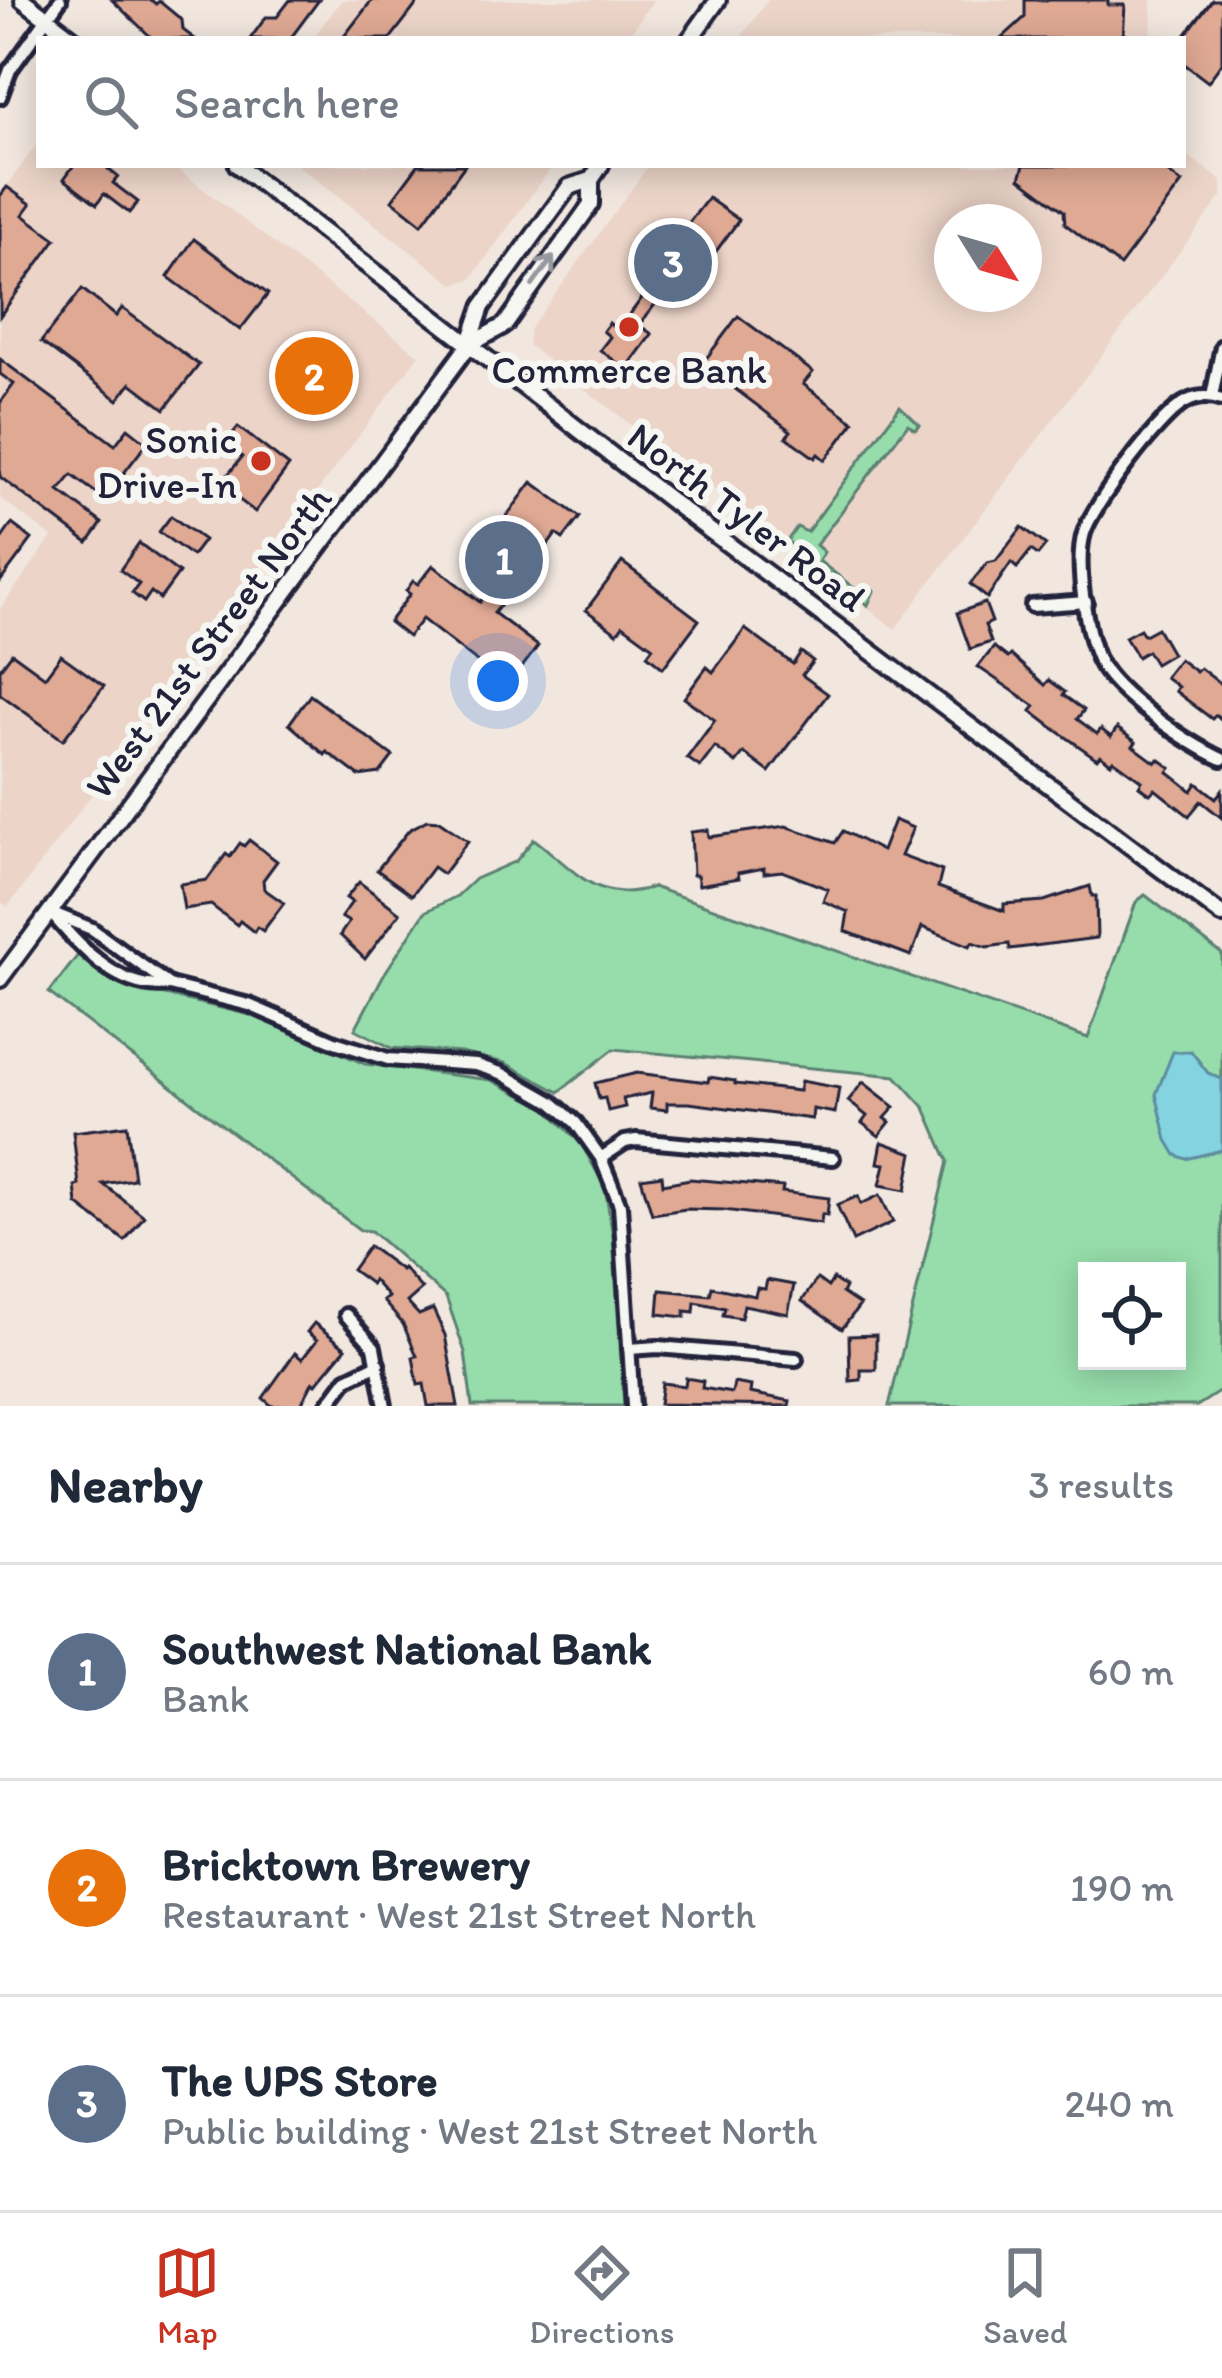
<!DOCTYPE html>
<meta charset="utf-8">
<style>
:root{--surface:#fff;--page:#f6f6f7;--text:#1f2937;--muted:#747a83;--line:#e0e1e3;--accent:#c8321e}
body{margin:0;font-family:Itim,sans-serif;background:var(--page);color:var(--text)}
.controls{position:absolute;right:36px;bottom:36px;display:grid;overflow:hidden;border-radius:0px;box-shadow:0 6px 30px #0003}
.controls button{width:108px;height:108px;display:grid;place-items:center;padding:0;border:0;border-bottom:3px solid var(--line);background:var(--surface);color:var(--text);font:60px sans-serif}
.compass{position:absolute;left:934px;top:204px;width:108px;height:108px;border-radius:50%;background:var(--surface);box-shadow:0 6px 30px #0003;rotate:127deg}
.you{position:absolute;left:498px;top:681px;width:42px;height:42px;margin:-30px;border:9px solid #fff;border-radius:50%;background:#1a73e8;box-shadow:0 0 0 18px #1a73e833}
.badge{display:grid;place-items:center;width:78px;height:78px;border-radius:50%;background:var(--accent);color:#fff;font-size:39px;font-weight:700}
.pin{position:absolute;translate:-50% -50%;border:6px solid #fff;box-shadow:0 3px 12px #0006}
.list{margin:0;padding:0;list-style:none}
h2{display:flex;justify-content:space-between;align-items:center;height:156px;margin:0;padding:0 48px;font-size:51px}
h2 small{font-size:39px;font-weight:400;color:var(--muted)}
.list li{display:grid;grid-template-columns:78px 1fr auto;gap:36px;align-items:center;box-sizing:border-box;height:216px;padding:0 48px;border-top:3px solid var(--line)}
.list b{display:block;font-size:45px;white-space:nowrap}
.list p{margin:0;font-size:39px;white-space:nowrap;color:var(--muted)}
.list em{font-size:39px;font-style:normal;color:var(--muted)}
.icon{flex:none;width:66px;height:66px;fill:none;stroke:currentColor;stroke-width:2;stroke-linecap:round;stroke-linejoin:round}
.map{position:relative;flex:none;width:1222px;height:1406px;overflow:hidden}
.search{position:absolute;background:var(--surface);box-shadow:0 6px 30px #0003;left:36px;right:36px;top:36px;height:132px;display:flex;align-items:center;gap:30px;box-sizing:border-box;padding:0 42px;border-radius:0px;color:var(--muted);font-size:45px}
.sheet{height:804px;background:var(--surface)}
nav{display:flex;justify-content:space-around;align-items:center;box-sizing:border-box;height:168px;border-top:3px solid var(--line);background:var(--surface);font-size:33px;color:var(--muted)}
nav a{display:grid;justify-items:center;gap:6px}
nav .on{color:var(--accent)}
.map>svg:first-child{display:block}
.built{fill:#ecd4c8;fill-rule:evenodd}
.green{fill:#97ddab;stroke:#5c8073;stroke-width:3;fill-rule:evenodd}
.water{fill:#84d3e1;stroke:#5d8c9f;stroke-width:3}
.building{fill:#dfa994;stroke:#22223b;stroke-width:3}
.lines{fill:none;stroke-linecap:round;stroke-linejoin:round}
.minor-casing{stroke:#22223b;stroke-width:20}
.secondary-casing{stroke:#22223b;stroke-width:22}
.minor{stroke:#f6f6f2;stroke-width:10}
.secondary{stroke:#f6f6f2;stroke-width:14}
.oneway{stroke:#9797a0}
.poi-dot{fill:#c8321e;stroke:#f6f6f2;stroke-width:4.5}
.labels{text-anchor:middle;dominant-baseline:central;stroke-width:12;stroke-linejoin:round;paint-order:stroke}
.poi-label{font-size:39px;fill:#22223b;stroke:#f6f6f2}
.street-label{font-size:39px;fill:#22223b;stroke:#f6f6f2}
</style>
<div class="map">
<svg width="1222" height="1406" viewBox="0 0 1222 1406">
<rect width="100%" height="100%" fill="#f1e7df"/>
<filter id="ink" filterUnits="userSpaceOnUse"><feTurbulence type="fractalNoise" baseFrequency=".00833" numOctaves="2"/><feDisplacementMap in="SourceGraphic" scale="24" xChannelSelector="R" yChannelSelector="G"/><feConvolveMatrix kernelMatrix="1 2 1 2 8 2 1 2 1" color-interpolation-filters="sRGB"/></filter>
<g filter="url(#ink)">
<g class="built">
<polygon points="342,0 654,0 626,39 312,39"/>
<polygon points="768,0 1152,0 1151,39 740,39"/>
<polygon points="39,141 39,165 172,165 419,355 8,907 0,901 0,609 52,537 0,498 0,195"/>
<path d="M 1183,152 L 1222,181 L 1222,196 L 895,629 L 528,345 L 530,329 L 649,165 L 1183,165 ZM 952,222 L 1024,222 L 1024,294 L 952,294 Z"/>
<polygon points="297,165 553,165 471,279 453,284"/>
</g>
<g class="green">
<polygon points="900,406 920,425 915,429 908,424 816,545 824,552 819,561 863,595 870,588 874,591 868,605 787,541 797,527 807,532"/>
<path d="M 534,839 C 576,871 597,905 653,887 L 1088,1038 L 1136,902 L 1145,895 L 1222,954 L 1222,1390 L 1197,1406 L 889,1406 L 948,1161 L 925,1108 L 896,1076 L 614,1049 L 559,1092 L 505,1063 L 461,1053 L 392,1048 L 355,1029 L 383,976 L 425,912 L 457,896 L 475,879 L 516,861 ZM 1087,1271 L 1177,1271 L 1177,1361 L 1087,1361 Z"/>
<polygon points="78,955 127,986 255,1016 365,1064 491,1080 546,1108 582,1145 605,1187 613,1237 624,1406 472,1406 465,1352 446,1297 371,1231 360,1230 49,993"/>
</g>
<polygon class="water" points="1191,1051 1208,1073 1222,1079 1222,1150 1186,1159 1176,1155 1167,1140 1156,1094 1173,1052"/>
<g class="building">
<polygon points="112,0 151,0 156,4 159,1 182,20 183,30 195,39 153,39"/>
<polygon points="290,0 319,0 290,39 250,39 266,17 277,17"/>
<polygon points="372,0 420,0 390,39 342,39"/>
<polygon points="1025,0 1108,0 1108,5 1125,5 1123,39 1001,39 1025,17"/>
<polygon points="1212,0 1222,0 1222,63 1208,82 1183,63 1183,38"/>
<polygon points="74,165 112,165 108,169 118,177 113,183 138,202 129,213 104,194 97,204 64,179"/>
<polygon points="418,165 465,165 422,224 392,200"/>
<polygon points="1024,165 1158,165 1182,183 1120,266 1065,224 1064,211 1020,178"/>
<polygon points="7,187 31,204 23,215 56,239 0,316 0,196"/>
<polygon points="708,198 739,220 684,295 670,285 639,325 652,334 626,369 600,350 610,337 603,331 609,323 616,329 628,317 658,276 653,269"/>
<polygon points="194,239 268,294 240,330 168,277"/>
<polygon points="82,289 116,316 122,308 199,365 165,409 131,383 118,400 41,342"/>
<polygon points="738,316 813,372 803,384 854,422 825,460 818,454 815,458 786,437 791,431 702,364"/>
<polygon points="314,348 336,365 333,370 343,378 324,404 284,374 286,371 281,367 292,352 298,356 303,349 310,353"/>
<polygon points="0,359 115,445 128,428 147,443 104,499 72,475 59,491 102,523 88,543 0,477 0,403 14,384 0,374"/>
<polygon points="238,427 289,466 255,512 220,485 242,457 225,443"/>
<polygon points="532,482 580,517 563,539 556,534 526,575 533,580 521,595 513,588 494,613 538,646 508,686 422,619 408,637 389,622 410,594 406,591 413,581 418,584 433,565 480,602 498,577 474,560"/>
<polygon points="171,516 204,540 192,556 159,532"/>
<polygon points="12,524 32,539 0,582 0,541"/>
<polygon points="1022,527 1046,545 1038,555 1031,550 1017,568 1011,563 987,598 970,584 987,563 996,561"/>
<polygon points="139,543 179,573 160,599 151,592 144,602 132,593 139,584 120,570"/>
<polygon points="622,562 699,620 663,668 647,655 653,647 623,625 617,633 586,610"/>
<polygon points="985,603 992,622 985,625 991,642 970,649 957,613"/>
<polygon points="1157,628 1172,654 1155,664 1147,651 1137,657 1125,637 1140,629 1144,635"/>
<polygon points="745,629 793,664 801,652 813,661 802,675 828,694 769,772 744,753 736,763 715,747 700,767 687,758 715,720 684,698 707,667 713,672"/>
<polygon points="994,647 1008,658 1011,655 1045,685 1049,680 1065,692 1063,695 1084,710 1077,719 1097,734 1101,729 1111,737 1117,728 1136,742 1133,746 1156,763 1159,759 1171,768 1168,772 1192,791 1197,783 1216,798 1222,790 1222,818 1201,801 1189,816 1155,789 1150,794 1139,786 1142,781 1113,760 1111,763 1100,755 1097,759 1052,727 1031,711 1035,706 978,667"/>
<polygon points="12,653 45,677 61,655 104,686 63,740 0,694 0,669"/>
<polygon points="1179,659 1196,672 1200,668 1222,685 1222,720 1216,715 1212,719 1175,691 1178,687 1165,677"/>
<polygon points="310,695 393,756 380,773 359,776 327,752 325,755 289,724"/>
<polygon points="427,820 439,821 468,841 443,874 433,867 412,895 377,870 409,830"/>
<polygon points="894,820 913,828 901,856 942,871 938,887 1004,911 1004,904 1044,901 1090,886 1092,896 1096,896 1097,938 1010,949 1009,944 987,947 972,942 970,946 922,927 911,956 845,931 848,912 823,901 828,889 782,871 764,873 764,868 738,873 739,878 699,885 697,875 693,875 691,832 708,830 709,837 786,826 835,843 843,831 882,851"/>
<polygon points="249,840 277,861 263,880 264,889 284,903 263,931 257,927 254,932 240,921 237,925 211,905 184,909 180,884 207,880 226,854 230,857 240,843 244,846"/>
<polygon points="359,882 400,913 365,959 340,935 349,922 341,917 352,902 346,898"/>
<polygon points="637,1073 708,1082 709,1077 735,1081 735,1084 799,1091 801,1081 839,1088 835,1113 813,1109 812,1119 689,1103 667,1103 667,1110 650,1108 652,1093 623,1099 625,1107 608,1111 605,1098 599,1099 595,1083"/>
<polygon points="863,1082 895,1107 885,1118 890,1122 879,1136 862,1123 867,1116 848,1101"/>
<polygon points="127,1125 134,1179 103,1184 144,1216 125,1241 77,1204 75,1186 79,1185 73,1132"/>
<polygon points="882,1142 913,1153 906,1190 880,1185 885,1164 878,1163"/>
<polygon points="662,1175 663,1184 690,1179 783,1187 782,1192 829,1198 827,1215 822,1214 821,1223 724,1210 686,1209 652,1214 641,1178"/>
<polygon points="880,1195 893,1222 853,1241 837,1205 858,1196 861,1204"/>
<polygon points="369,1246 401,1270 403,1268 422,1289 407,1302 419,1315 433,1309 445,1335 458,1406 428,1406 424,1384 418,1385 413,1357 417,1356 403,1324 383,1301 388,1297 373,1280 371,1284 352,1270"/>
<polygon points="817,1279 828,1287 833,1279 845,1287 842,1293 860,1305 842,1329 802,1301"/>
<polygon points="767,1280 794,1285 788,1314 744,1305 741,1318 723,1315 725,1308 695,1302 694,1312 685,1311 685,1317 658,1314 660,1290 710,1295 712,1287 755,1296 757,1288 765,1289"/>
<polygon points="314,1323 346,1348 316,1384 313,1381 300,1406 272,1406 263,1398 295,1353 302,1359 317,1340 307,1332"/>
<polygon points="876,1335 876,1370 861,1370 861,1380 850,1381 849,1336"/>
<polygon points="686,1378 703,1381 702,1388 732,1393 734,1383 751,1386 750,1393 790,1401 789,1406 659,1404 662,1383 685,1386"/>
</g>
<g class="lines">
<g class="minor-casing">
<g id="minor">
<polyline points="0,97 10,70 60,0"/>
<polyline points="1212,397 1222,346"/>
<path d="M 1222,400 C 1210,396 1197,396 1186,402 C 1161,414 1092,506 1084,533 C 1075,562 1086,634 1099,661 C 1115,694 1189,744 1222,759"/>
<polyline points="1032,606 1086,602"/>
<path d="M 50,912 L 92,929 L 169,985 C 119,992 80,947 50,912 Z"/>
<polyline points="169,985 249,1005 335,1042 388,1059 476,1065 501,1073 552,1102 576,1123 601,1158 620,1205 633,1406"/>
<polyline points="601,1158 625,1142 636,1140 833,1158"/>
<polyline points="346,1315 374,1347 385,1406"/>
<polyline points="629,1349 658,1347 796,1359"/>
<polyline points="327,1406 347,1379 378,1364"/>
</g>
</g>
<g class="secondary-casing">
<g id="secondary">
<polyline points="23,0 74,39"/>
<polyline points="690,39 718,0"/>
<polyline points="237,165 693,518 1222,915"/>
<polyline points="469,345 505,325 591,204 591,180"/>
<polyline points="0,979 469,345 482,307 569,187 591,180 601,165"/>
</g>
</g>
<use href="#minor" class="minor"/>
<use href="#secondary" class="secondary"/>
</g>
<defs><path id="oneway-shaft" d="M-6 0H5M1.5-3L5.5 0L1.5 3" fill="none" stroke-width="1.6" stroke-linecap="round" stroke-linejoin="round" transform="scale(3)"/></defs>
<use class="oneway" href="#oneway-shaft" transform="translate(543 271) rotate(-54)"/>
</g>
<g class="poi-dot">
<circle cx="629" cy="327" r="12"/>
<circle cx="261" cy="461" r="12"/>
</g>
<g class="labels">
<g class="poi-label">
<text x="629" y="369">Commerce Bank</text>
<text x="237" y="439" text-anchor="end">Sonic<tspan x="237" dy="45">Drive-In</tspan></text>
</g>
<g class="street-label">
<text transform="translate(747 517) rotate(37)">North Tyler Road</text>
<text transform="translate(208 642) rotate(-53)">West 21st Street North</text>
</g>
</g>
</svg>
<div class="controls">
<button><svg class="icon" aria-label="locate" viewBox="0 0 24 24"><circle cx="12" cy="12" r="6"/><path d="M12 2v4M12 18v4M2 12h4M18 12h4"/></svg></button>
</div>
<svg class="compass" viewBox="-18 -18 36 36"><path d="M0-13l5 13h-10z" fill="#e53935"/><path d="M0 13l5-13h-10z" fill="#747a83"/></svg>
<div class="you"></div>
<div class="pin badge" style="left:504px;top:560px;background:#5c6f8a">1</div>
<div class="pin badge" style="left:314px;top:376px;background:#e8710a">2</div>
<div class="pin badge" style="left:673px;top:263px;background:#5c6f8a">3</div>
<div class="search"><svg class="icon" aria-label="search" viewBox="0 0 24 24"><circle cx="10" cy="10" r="6"/><path d="M15 15l6 6"/></svg>Search here</div>
</div>
<section class="sheet">
<h2>Nearby<small>3 results</small></h2>
<ul class="list">
<li><span class="badge" style="background:#5c6f8a">1</span><div><b>Southwest National Bank</b><p>Bank</p></div><em>60 m</em></li>
<li><span class="badge" style="background:#e8710a">2</span><div><b>Bricktown Brewery</b><p>Restaurant · West 21st Street North</p></div><em>190 m</em></li>
<li><span class="badge" style="background:#5c6f8a">3</span><div><b>The UPS Store</b><p>Public building · West 21st Street North</p></div><em>240 m</em></li>
</ul>
</section>
<nav>
<a class="on"><svg class="icon" aria-label="map" viewBox="0 0 24 24"><path d="M3 6l6-2 6 2 6-2v14l-6 2-6-2-6 2zM9 4v14M15 6v14"/></svg>Map</a>
<a><svg class="icon" aria-label="directions" viewBox="0 0 24 24"><path d="M12 3l9 9-9 9-9-9zM9 14v-3h6M13 9l2 2-2 2"/></svg>Directions</a>
<a><svg class="icon" aria-label="saved" viewBox="0 0 24 24"><path d="M7 4h10v16l-5-4-5 4z"/></svg>Saved</a>
</nav>
